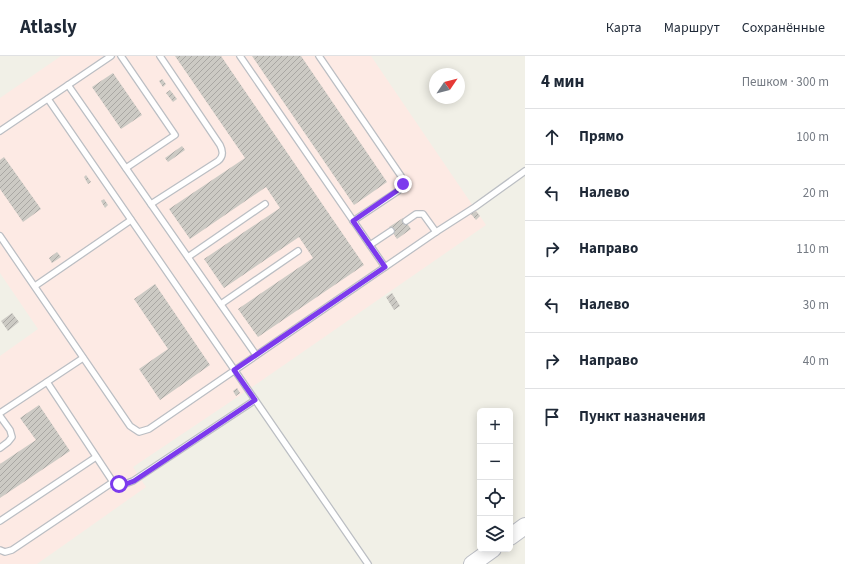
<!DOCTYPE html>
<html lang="ru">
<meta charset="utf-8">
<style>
:root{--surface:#fff;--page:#f2f2f3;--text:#1f2937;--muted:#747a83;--line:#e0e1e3}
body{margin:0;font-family:"Source Sans 3",sans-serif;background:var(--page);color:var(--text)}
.controls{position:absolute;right:12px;bottom:12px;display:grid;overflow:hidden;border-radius:6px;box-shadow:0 2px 10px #0003}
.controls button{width:36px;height:36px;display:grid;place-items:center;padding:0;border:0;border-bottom:1px solid var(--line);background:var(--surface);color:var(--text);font:20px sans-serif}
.compass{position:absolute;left:429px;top:12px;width:36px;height:36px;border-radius:50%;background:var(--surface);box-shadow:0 2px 10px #0003;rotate:55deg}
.stop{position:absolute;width:12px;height:12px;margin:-9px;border:3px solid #7c3aed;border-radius:50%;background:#fff}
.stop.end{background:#7c3aed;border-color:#fff;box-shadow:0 1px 4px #0008}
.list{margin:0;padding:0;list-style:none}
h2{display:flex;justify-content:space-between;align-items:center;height:52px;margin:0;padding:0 16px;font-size:17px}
h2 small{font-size:13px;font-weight:400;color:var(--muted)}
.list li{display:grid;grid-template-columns:26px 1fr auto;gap:12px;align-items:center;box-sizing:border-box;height:56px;padding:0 16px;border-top:1px solid var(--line)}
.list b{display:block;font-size:15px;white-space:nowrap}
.list em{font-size:13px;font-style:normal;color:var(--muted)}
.icon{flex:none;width:22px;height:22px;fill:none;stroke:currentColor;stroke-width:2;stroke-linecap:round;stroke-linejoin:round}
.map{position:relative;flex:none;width:525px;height:508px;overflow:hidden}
header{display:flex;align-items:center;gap:24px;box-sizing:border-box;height:56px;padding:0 20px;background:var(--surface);border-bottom:1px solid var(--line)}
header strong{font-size:19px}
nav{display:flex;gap:22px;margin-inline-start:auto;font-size:14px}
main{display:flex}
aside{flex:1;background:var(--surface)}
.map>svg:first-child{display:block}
.medical{fill:#fdeae4}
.building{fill:url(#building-hatch)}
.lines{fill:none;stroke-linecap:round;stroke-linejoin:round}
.service-casing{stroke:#bbbec3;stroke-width:8}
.secondary-casing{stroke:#bcbec5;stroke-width:18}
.service{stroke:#fff;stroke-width:5.5}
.secondary{stroke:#fff;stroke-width:16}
.route{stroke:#7c3aed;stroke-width:5}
</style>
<header>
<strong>Atlasly</strong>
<nav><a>Карта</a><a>Маршрут</a><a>Сохранённые</a></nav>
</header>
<main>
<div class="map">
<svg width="525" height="508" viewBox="0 0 525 508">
<defs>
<pattern id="building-hatch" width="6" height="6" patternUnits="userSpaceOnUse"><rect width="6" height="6" fill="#cccac4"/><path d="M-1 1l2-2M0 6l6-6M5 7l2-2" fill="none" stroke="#a9a7a3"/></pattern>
</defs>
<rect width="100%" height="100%" fill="#f1f0e7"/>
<polygon class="medical" points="61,0 371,0 486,169 248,334 133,411 146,431 37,508 0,508 0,300 38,273 0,217 0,42"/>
<g class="building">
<polygon points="175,0 221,0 364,209 258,281 238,253 313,202 299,181 224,232 204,203 280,152 266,131 190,183 169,153 245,102"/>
<polygon points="252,0 301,0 387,126 354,149"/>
<polygon points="113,17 142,59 121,73 92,31"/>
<polygon points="162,23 166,28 163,31 159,25"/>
<polygon points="170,34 177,43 173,46 166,37"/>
<polygon points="182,90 185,94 168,106 165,102"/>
<polygon points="4,101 41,153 23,166 0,133 0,104"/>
<polygon points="86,119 91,126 88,128 84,121"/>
<polygon points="104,143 108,149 105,152 101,145"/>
<polygon points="476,155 480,160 476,164 471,158"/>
<polygon points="403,162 411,173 397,183 389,171"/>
<polygon points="57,196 61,201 52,207 49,202"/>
<polygon points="155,228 210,309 160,344 139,313 168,293 134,243"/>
<polygon points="392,237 400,250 394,254 386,241"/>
<polygon points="12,257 19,266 8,275 1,265"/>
<polygon points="237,332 240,337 236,340 233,335"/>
<polygon points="39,349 70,395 0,442 0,408 36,384 20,362"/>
</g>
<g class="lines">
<g class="service-casing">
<g id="service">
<polyline points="121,0 175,79 126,112"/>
<polyline points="240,0 385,211"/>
<path d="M 319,0 L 401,120 C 403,126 403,130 398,135 L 353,165"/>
<polyline points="68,29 256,299"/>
<polyline points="48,43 368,508"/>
<polyline points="0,75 111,0"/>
<path d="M 151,148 L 218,105 C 224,100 223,95 220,89 L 160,0"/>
<polyline points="406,165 416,158 423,158 436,176"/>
<polyline points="0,180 130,370 139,376 149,373 436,176 475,151 525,115"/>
<polyline points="370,189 391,175"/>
<polyline points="188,201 265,148"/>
<polyline points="35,230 131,164"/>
<polyline points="221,248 298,195"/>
<polyline points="47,326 113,426 122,429 133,425 255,344"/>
<polyline points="0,357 83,302"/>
<polyline points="0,360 10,374 12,381 8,386 0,392"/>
<polyline points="0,465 96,401"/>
<polyline points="0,494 5,496 12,494 113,426"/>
</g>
</g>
<g class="secondary-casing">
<g id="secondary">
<polyline points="510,481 525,470"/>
<polyline points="472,508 493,493"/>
</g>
</g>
<use href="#service" class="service"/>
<use href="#secondary" class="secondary"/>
</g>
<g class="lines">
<polyline class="route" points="119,428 126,428 134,425 255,344 234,314 385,211 353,165 398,134 403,128"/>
</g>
</svg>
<div class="controls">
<button>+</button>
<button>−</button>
<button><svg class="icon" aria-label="locate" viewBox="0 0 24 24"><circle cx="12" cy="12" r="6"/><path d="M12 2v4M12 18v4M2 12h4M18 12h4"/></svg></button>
<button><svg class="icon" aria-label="layers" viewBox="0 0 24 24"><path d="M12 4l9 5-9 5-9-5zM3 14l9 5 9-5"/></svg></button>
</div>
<svg class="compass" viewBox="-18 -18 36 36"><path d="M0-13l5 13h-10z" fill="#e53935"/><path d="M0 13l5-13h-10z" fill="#747a83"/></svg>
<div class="stop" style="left:119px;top:428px"></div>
<div class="stop end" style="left:403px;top:128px"></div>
</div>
<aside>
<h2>4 мин<small>Пешком · 300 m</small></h2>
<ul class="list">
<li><svg class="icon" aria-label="ahead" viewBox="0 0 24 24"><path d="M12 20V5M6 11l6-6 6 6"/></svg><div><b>Прямо</b></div><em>100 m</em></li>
<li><svg class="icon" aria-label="left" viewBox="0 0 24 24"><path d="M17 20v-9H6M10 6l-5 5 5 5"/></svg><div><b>Налево</b></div><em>20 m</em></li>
<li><svg class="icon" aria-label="right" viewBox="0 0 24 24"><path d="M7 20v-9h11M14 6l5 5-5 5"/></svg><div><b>Направо</b></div><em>110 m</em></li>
<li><svg class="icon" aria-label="left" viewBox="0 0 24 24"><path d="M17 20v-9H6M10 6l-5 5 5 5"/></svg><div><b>Налево</b></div><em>30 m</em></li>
<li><svg class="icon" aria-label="right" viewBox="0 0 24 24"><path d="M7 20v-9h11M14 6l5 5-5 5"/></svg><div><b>Направо</b></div><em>40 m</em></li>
<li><svg class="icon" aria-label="arrive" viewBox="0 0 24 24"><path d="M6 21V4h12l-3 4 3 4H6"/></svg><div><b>Пункт назначения</b></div></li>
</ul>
</aside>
</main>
